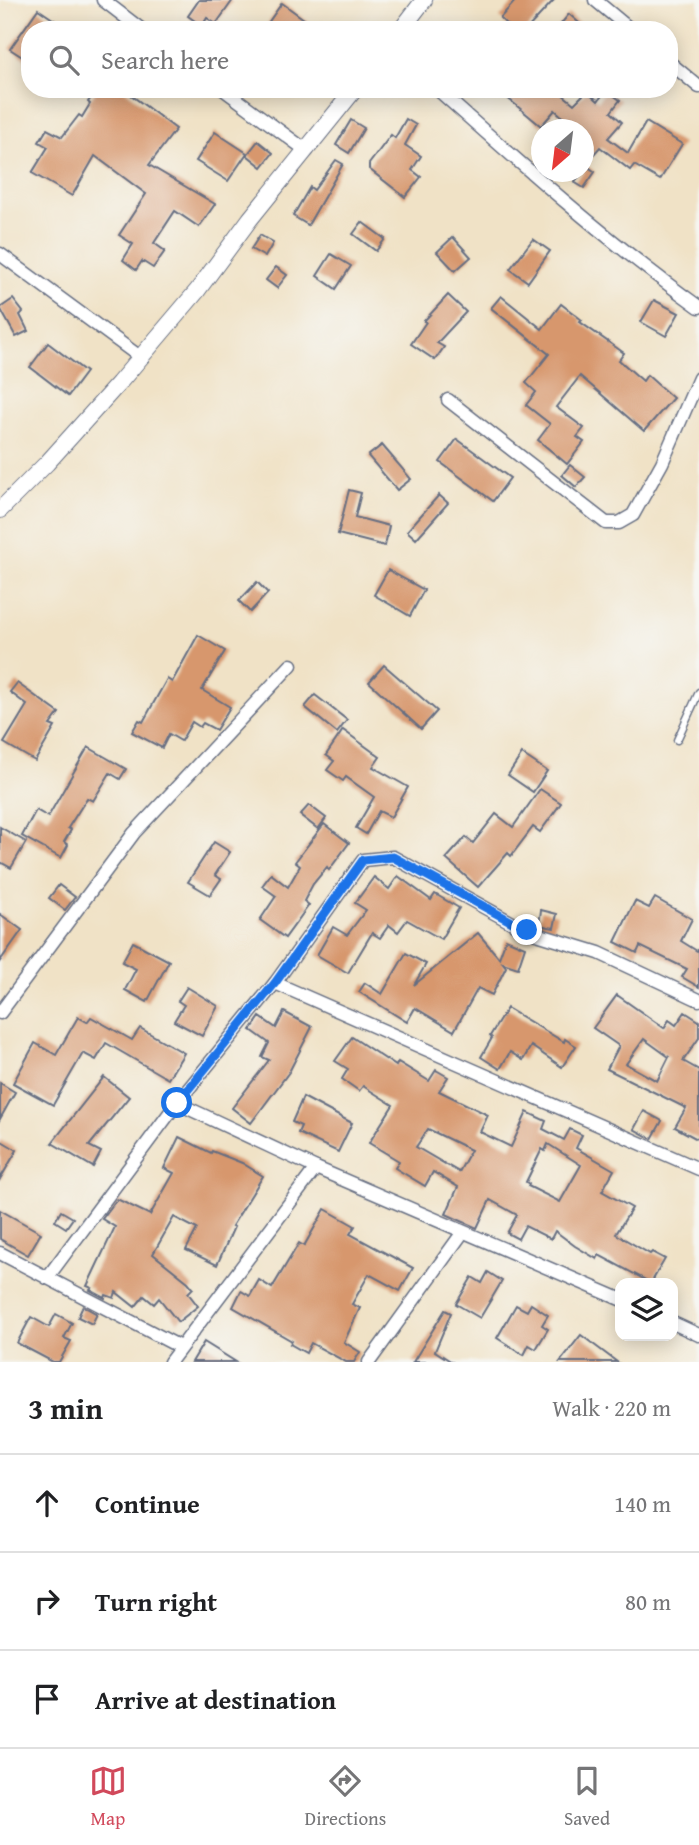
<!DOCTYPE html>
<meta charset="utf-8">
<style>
:root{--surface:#fff;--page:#f2f2f2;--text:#202124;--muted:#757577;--line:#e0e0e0;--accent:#d1495b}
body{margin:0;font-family:"Gentium Book Plus",serif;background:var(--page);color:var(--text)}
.controls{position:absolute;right:21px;bottom:21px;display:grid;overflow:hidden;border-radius:14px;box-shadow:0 4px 18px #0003}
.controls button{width:63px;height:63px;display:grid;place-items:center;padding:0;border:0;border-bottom:2px solid var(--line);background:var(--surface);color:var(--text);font:35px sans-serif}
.compass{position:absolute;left:531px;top:119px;width:63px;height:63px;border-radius:50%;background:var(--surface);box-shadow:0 4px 18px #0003;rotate:208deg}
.stop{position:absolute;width:21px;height:21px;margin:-16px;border:5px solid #1a73e8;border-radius:50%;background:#fff}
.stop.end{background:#1a73e8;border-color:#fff;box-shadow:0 2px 7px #0008}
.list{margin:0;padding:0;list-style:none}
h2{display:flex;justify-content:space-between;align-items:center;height:91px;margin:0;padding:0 28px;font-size:30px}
h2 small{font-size:23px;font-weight:400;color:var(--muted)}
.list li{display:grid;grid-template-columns:46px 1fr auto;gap:21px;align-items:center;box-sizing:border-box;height:98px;padding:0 28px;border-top:2px solid var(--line)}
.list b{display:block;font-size:26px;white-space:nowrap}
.list em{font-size:23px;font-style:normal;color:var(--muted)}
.icon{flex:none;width:38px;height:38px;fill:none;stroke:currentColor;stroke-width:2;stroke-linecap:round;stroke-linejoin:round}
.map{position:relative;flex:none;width:699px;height:1362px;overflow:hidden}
.search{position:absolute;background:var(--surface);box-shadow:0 4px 18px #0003;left:21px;right:21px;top:21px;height:77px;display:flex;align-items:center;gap:18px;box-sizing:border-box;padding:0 24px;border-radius:28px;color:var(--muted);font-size:26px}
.sheet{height:385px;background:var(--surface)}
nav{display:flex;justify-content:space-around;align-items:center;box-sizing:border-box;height:98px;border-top:2px solid var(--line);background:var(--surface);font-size:19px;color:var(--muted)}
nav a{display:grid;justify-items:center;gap:4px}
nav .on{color:var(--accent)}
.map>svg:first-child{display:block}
.building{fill:#d7976d;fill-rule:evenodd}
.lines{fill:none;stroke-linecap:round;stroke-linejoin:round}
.service-casing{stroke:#666e82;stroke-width:9}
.minor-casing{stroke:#666e82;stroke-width:15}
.tertiary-casing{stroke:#666e82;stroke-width:18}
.service{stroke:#fff;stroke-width:6}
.minor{stroke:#fff;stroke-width:12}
.tertiary{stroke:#fff;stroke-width:16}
.route{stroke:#1a73e8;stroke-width:9}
</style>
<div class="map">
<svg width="699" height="1362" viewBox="0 0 699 1362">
<rect width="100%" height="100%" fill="#f6f6f2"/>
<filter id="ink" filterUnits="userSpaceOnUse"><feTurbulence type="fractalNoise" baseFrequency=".0143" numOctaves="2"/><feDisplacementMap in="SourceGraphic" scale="14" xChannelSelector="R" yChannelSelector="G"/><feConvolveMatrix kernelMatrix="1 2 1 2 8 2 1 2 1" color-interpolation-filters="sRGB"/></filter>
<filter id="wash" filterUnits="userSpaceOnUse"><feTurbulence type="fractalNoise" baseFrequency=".00686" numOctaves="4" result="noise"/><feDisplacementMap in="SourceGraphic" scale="28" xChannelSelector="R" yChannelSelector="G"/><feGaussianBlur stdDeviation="1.57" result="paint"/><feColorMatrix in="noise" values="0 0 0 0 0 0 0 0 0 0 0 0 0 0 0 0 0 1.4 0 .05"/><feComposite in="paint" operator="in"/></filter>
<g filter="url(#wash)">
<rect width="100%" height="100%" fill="#f0e2c6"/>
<g id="blocks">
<g class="building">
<polygon points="199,0 233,0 216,24 207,18 202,26 188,16"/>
<polygon points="516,0 554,0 526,30 512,30 500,18"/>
<polygon points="282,3 319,30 263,30"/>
<polygon points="38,9 69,30 30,30 30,62 10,49"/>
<polygon points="569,14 587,30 556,30"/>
<polygon points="98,89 123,89 176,129 149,165 215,204 199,227 175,211 154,243 165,251 153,268 142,261 136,270 123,260 133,244 119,235 146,194 95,156 72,196 32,173 48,147 39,142 47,129 62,137 79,115 82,117 90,104 88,102"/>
<polygon points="511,89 556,89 574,104 587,91 598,101 606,90 620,100 611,112 622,122 608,138 628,153 646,122 682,144 660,180 634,165 630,170 600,147 584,165 584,130 577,130 555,110 541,126 505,96"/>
<polygon points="406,119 416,125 405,145 421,156 412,170 421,177 405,197 369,169 369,164 391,135 395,138"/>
<polygon points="351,120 364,128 349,153 336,145"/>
<polygon points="215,132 247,153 228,181 196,161"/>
<polygon points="258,141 273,153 262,167 247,155"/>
<polygon points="336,160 343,164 308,225 293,216 310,187 314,190"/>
<polygon points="586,165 595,172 584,188 574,182 584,172"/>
<polygon points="362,222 385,239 376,251 353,234"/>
<polygon points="260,235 273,243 265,257 251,249"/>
<polygon points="453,237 471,257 455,271 437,252"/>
<polygon points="533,239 550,251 528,282 510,269"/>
<polygon points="331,254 351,266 336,289 317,276"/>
<polygon points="276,267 287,275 277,288 266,280"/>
<polygon points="448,295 466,312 437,343 444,347 435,360 411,344 426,322 424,321"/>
<polygon points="501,296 542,329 561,304 582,320 580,322 624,353 619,360 643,381 647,375 673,398 644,431 580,376 556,407 584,428 577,437 584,442 567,464 538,440 550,424 526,405 536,392 526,383 549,354 491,308"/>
<polygon points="13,299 23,312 20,315 28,331 16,337 0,308"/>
<polygon points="654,300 679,313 666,336 641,322"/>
<polygon points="48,343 86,372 68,396 30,367"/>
<polygon points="457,439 510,478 493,501 440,462"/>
<polygon points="382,445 411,479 397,490 368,456"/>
<polygon points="570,465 585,477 576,487 562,475"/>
<polygon points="349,490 361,493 355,517 389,526 385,546 338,534"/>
<polygon points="439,495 448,503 416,539 407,531"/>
<polygon points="388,570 424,590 410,616 374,595"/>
<polygon points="257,582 268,593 250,612 239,601"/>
<polygon points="198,635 225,651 202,690 230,707 216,730 203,723 200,727 192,722 181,741 169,734 162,748 132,732 139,720 143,722 167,679 172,682"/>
<polygon points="384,665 437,711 421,729 369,682"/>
<polygon points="17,683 59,713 50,725 55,727 35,761 4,743 27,705 10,692"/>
<polygon points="315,695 347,720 337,733 305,707"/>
<polygon points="343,730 380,757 373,767 408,787 391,817 379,811 366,834 356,828 374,797 346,777 343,781 327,770 334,761 326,755"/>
<polygon points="88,747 126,769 120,779 110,773 93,801 87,798 68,828 71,830 64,842 68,845 61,858 22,836 36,810 48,817"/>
<polygon points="522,754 547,771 533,792 508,775"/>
<polygon points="540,789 561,803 540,832 533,827 511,856 508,853 478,887 446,859 466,837 473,843 496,814 513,827"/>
<polygon points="309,805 326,818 318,829 300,815"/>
<polygon points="324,824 349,843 329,870 327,867 313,884 304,901 309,905 285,938 260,920 276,896 262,886 271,874 288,887 300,866 295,862"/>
<polygon points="0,827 26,842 11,868 0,862"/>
<polygon points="214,842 230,852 215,875 221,879 210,895 188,882"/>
<polygon points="398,876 431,900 435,894 459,908 441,939 407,920 398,932 389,925 380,938 372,933 348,973 317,955 333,927 347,935 366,910 355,903 374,877 389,889"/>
<polygon points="59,885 75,897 65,910 49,898"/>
<polygon points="655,898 692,919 681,941 697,951 699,948 699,987 682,977 687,969 640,946 637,953 615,942 635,901 649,908"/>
<polygon points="541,910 557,914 554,928 539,925"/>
<polygon points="0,914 22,930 0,961"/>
<polygon points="478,933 499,958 506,939 525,947 518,968 503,963 506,967 492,995 478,988 454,1031 415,1008 407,1022 359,992 365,983 382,994 406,953 426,964 414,985"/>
<polygon points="133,942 169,961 147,1002 125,990 136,969 122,962"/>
<polygon points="187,987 218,1006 202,1036 174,1021 184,1005 178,1001"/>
<path d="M 617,995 L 664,1028 L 669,1020 L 676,1025 L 685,1012 L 699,1021 L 699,1038 L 683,1061 L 699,1070 L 699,1140 L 675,1127 L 686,1108 L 607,1069 L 619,1046 L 593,1028 ZM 644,1039 L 669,1057 L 657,1081 L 626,1064 Z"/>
<polygon points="507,1008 564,1042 565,1039 576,1046 562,1067 531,1046 523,1060 510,1052 500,1069 481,1057 492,1038 490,1036"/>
<polygon points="284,1012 312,1027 289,1072 251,1123 232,1108 269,1060 262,1057 269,1043 251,1030 260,1017 276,1028"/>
<polygon points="78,1017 87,1022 91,1017 132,1040 140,1028 184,1053 168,1079 106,1043 96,1060 83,1053 53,1105 13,1083 35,1043 56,1055"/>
<path d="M 352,1037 L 396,1066 L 398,1062 L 429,1081 L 436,1070 L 448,1077 L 439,1091 L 488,1115 L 480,1132 L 511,1147 L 527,1112 L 546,1121 L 543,1129 L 564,1140 L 570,1129 L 582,1135 L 576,1148 L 614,1170 L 602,1191 L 632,1208 L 616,1234 L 650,1254 L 652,1252 L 665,1259 L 651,1283 L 599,1255 L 597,1259 L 575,1246 L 555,1231 L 551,1239 L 525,1226 L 518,1239 L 507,1233 L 517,1215 L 490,1200 L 477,1228 L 446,1214 L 458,1187 L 433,1172 L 425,1186 L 395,1168 L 399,1161 L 369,1143 L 393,1105 L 363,1086 L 359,1091 L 342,1079 L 348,1069 L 335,1061 ZM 428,1129 L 471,1150 L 459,1172 L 416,1147 ZM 548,1144 L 581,1165 L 560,1202 L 528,1186 L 529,1184 L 526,1182 L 542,1149 L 545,1151 Z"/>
<polygon points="104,1077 129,1097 89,1146 101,1152 93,1167 52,1143"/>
<polygon points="0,1083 15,1092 0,1119"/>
<polygon points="303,1097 352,1123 338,1152 298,1133 301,1126 292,1122"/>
<polygon points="644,1111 662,1121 652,1139 634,1129"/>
<polygon points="179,1137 211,1153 212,1151 242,1163 263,1176 232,1226 234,1227 217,1265 186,1250 197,1229 174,1217 153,1254 188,1282 193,1288 188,1293 198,1306 178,1322 159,1298 154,1304 144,1296 135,1307 116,1292 114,1298 106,1295 105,1298 90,1290 92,1288 87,1286 115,1227 102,1219 117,1199 150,1215 174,1173 164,1168"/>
<polygon points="0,1140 17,1150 0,1179"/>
<polygon points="325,1209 355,1226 350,1234 413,1268 400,1291 369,1274 352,1304 360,1308 344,1342 360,1352 354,1362 346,1362 311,1343 306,1353 290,1344 292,1341 233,1307 241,1291 250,1296 259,1280 272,1288 299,1243 304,1246"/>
<polygon points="0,1210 41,1233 28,1255 0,1239"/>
<polygon points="61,1211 73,1218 66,1228 55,1221"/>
<polygon points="488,1272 502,1281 480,1318 456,1304 472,1277 482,1283"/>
<polygon points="531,1304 548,1315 542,1325 548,1329 536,1349 529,1345 524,1355 497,1338 516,1305 527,1311"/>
<polygon points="83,1306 97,1314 92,1324 78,1317"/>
<polygon points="445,1310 451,1313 435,1351 452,1362 413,1362"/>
<polygon points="56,1314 72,1323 64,1338 71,1341 59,1362 53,1362 17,1343 31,1317 49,1327"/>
<polygon points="581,1335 617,1362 560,1362"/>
<polygon points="204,1342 236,1362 192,1362"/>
</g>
</g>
</g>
<g filter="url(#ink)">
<use href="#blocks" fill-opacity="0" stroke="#666e82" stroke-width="2"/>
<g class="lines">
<g class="service-casing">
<polyline id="service" points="677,740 699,692"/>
</g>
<g class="minor-casing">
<g id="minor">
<polyline points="103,0 142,30"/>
<polyline points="595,0 631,30"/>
<polyline points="669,62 699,87"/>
<polyline points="223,89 307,151"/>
<path d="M 437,89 C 522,165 607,241 699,307"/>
<polyline points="0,254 140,357"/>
<polyline points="448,400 606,523 619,523 633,515 662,463 699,378"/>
<polyline points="275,983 699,1169"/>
<polyline points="0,1013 134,833 291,665"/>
<polyline points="177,1103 316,1168 620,1299"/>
<polyline points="0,1253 180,1347"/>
<polyline points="47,1278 177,1103 275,983 363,860 393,857 527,931 599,953 699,1000"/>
<polyline points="673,1323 699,1335"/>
<polyline points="170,1362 316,1168"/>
<polyline points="369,1362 463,1232"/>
</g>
</g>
<g class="tertiary-casing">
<g id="tertiary">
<polyline points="401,30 424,0"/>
<polyline points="0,510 47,463 119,383 197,291 250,219 355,89"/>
</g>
</g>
<use href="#service" class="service"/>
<use href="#minor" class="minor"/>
<use href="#tertiary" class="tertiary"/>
</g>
</g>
<g class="lines" filter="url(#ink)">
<polyline class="route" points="177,1103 275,983 363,860 393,857 527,930"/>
</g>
</svg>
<div class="controls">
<button><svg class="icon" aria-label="layers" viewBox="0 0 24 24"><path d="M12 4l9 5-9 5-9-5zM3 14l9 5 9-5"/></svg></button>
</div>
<svg class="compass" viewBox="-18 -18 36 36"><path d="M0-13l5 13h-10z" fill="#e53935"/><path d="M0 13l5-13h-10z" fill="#757577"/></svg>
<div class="stop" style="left:177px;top:1103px"></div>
<div class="stop end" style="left:527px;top:930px"></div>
<div class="search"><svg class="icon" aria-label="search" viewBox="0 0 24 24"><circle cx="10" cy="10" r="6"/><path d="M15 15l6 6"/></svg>Search here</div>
</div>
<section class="sheet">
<h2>3 min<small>Walk · 220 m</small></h2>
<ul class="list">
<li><svg class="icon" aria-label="ahead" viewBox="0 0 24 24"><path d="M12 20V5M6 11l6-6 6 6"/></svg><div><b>Continue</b></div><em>140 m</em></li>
<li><svg class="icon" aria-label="right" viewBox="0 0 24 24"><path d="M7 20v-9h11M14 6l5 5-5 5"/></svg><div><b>Turn right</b></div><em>80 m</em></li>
<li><svg class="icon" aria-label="arrive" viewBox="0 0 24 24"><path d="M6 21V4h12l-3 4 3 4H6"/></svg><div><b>Arrive at destination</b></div></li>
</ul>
</section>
<nav>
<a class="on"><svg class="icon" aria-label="map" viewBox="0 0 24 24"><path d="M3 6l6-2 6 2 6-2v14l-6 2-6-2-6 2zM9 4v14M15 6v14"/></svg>Map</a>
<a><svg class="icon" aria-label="directions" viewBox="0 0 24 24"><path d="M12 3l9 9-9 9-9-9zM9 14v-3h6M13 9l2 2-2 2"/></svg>Directions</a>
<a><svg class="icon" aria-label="saved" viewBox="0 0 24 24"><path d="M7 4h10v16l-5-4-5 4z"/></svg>Saved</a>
</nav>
